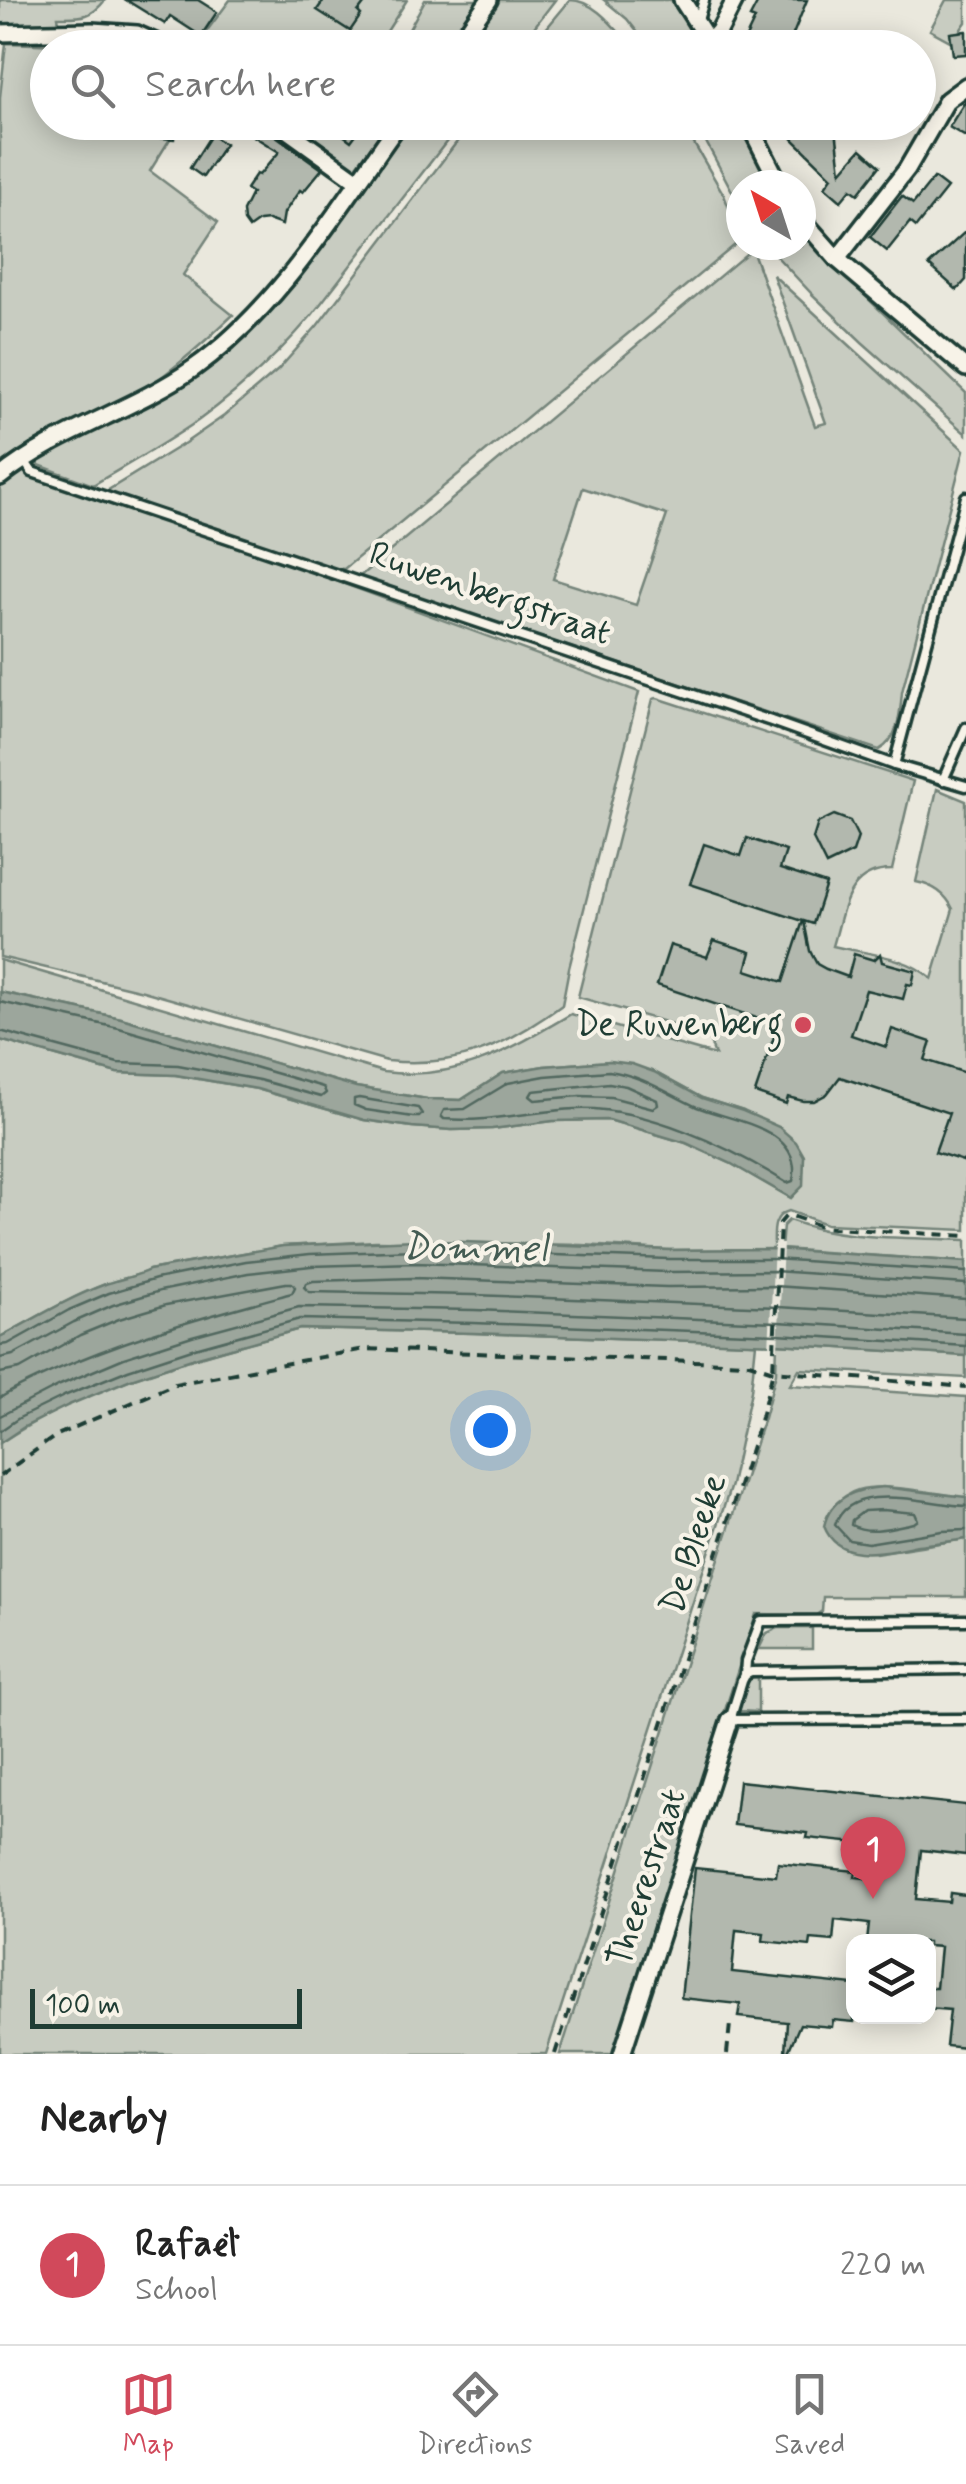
<!DOCTYPE html>
<meta charset="utf-8">
<style>
:root{--surface:#fff;--page:#f6f6f6;--text:#222;--muted:#767676;--line:#e0e0e0;--accent:#d1495b}
body{margin:0;font-family:Mynerve,sans-serif;background:var(--page);color:var(--text)}
.controls{position:absolute;right:30px;bottom:30px;display:grid;overflow:hidden;border-radius:20px;box-shadow:0 5px 25px #0003}
.controls button{width:90px;height:90px;display:grid;place-items:center;padding:0;border:0;border-bottom:2px solid var(--line);background:var(--surface);color:var(--text);font:50px sans-serif}
.compass{position:absolute;left:726px;top:170px;width:90px;height:90px;border-radius:50%;background:var(--surface);box-shadow:0 5px 25px #0003;rotate:321deg}
.scale{position:absolute;left:30px;bottom:25px;width:272px;box-sizing:border-box;padding-left:10px;border:5px solid #1f3d34;border-top:0;font-size:28px;line-height:35px;white-space:nowrap;color:#1f3d34;-webkit-text-stroke:8px #f7f3e8;paint-order:stroke}
.you{position:absolute;left:490px;top:1430px;width:35px;height:35px;margin:-25px;border:8px solid #fff;border-radius:50%;background:#1a73e8;box-shadow:0 0 0 15px #1a73e833}
.badge{display:grid;place-items:center;width:65px;height:65px;border-radius:50%;background:var(--accent);color:#fff;font-size:32px;font-weight:700}
.pin{position:absolute;translate:-50% -82px;filter:drop-shadow(0 2px 5px #0008)}
.pin::after{content:'';position:absolute;top:52px;width:35px;height:30px;background:inherit;clip-path:polygon(0 0,100% 0,50% 100%)}
.list{margin:0;padding:0;list-style:none}
h2{display:flex;justify-content:space-between;align-items:center;height:130px;margin:0;padding:0 40px;font-size:42px}
h2 small{font-size:32px;font-weight:400;color:var(--muted)}
.list li{display:grid;grid-template-columns:65px 1fr auto;gap:30px;align-items:center;box-sizing:border-box;height:160px;padding:0 40px;border-top:2px solid var(--line)}
.list b{display:block;font-size:38px;white-space:nowrap}
.list p{margin:0;font-size:32px;white-space:nowrap;color:var(--muted)}
.list em{font-size:32px;font-style:normal;color:var(--muted)}
.icon{flex:none;width:55px;height:55px;fill:none;stroke:currentColor;stroke-width:2;stroke-linecap:round;stroke-linejoin:round}
.map{position:relative;flex:none;width:966px;height:2054px;overflow:hidden}
.search{position:absolute;background:var(--surface);box-shadow:0 5px 25px #0003;left:30px;right:30px;top:30px;height:110px;display:flex;align-items:center;gap:25px;box-sizing:border-box;padding:0 35px;border-radius:55px;color:var(--muted);font-size:38px}
.sheet{height:290px;background:var(--surface)}
nav{display:flex;justify-content:space-around;align-items:center;box-sizing:border-box;height:140px;border-top:2px solid var(--line);background:var(--surface);font-size:28px;color:var(--muted)}
nav a{display:grid;justify-items:center;gap:5px}
nav .on{color:var(--accent)}
.map>svg:first-child{display:block}
.green{fill:#c8ccc1;stroke:#74847a;stroke-width:2.5;fill-rule:evenodd}
.water{fill:#9ca69c;stroke:#6a7c72;stroke-width:2.5}
.pier{fill:#eae8dd}
.lines{fill:none;stroke-linecap:round;stroke-linejoin:round}
.shore{stroke:#51675e;stroke-width:2.5}
.building{fill:#b2b8ae;stroke:#1f3d34;stroke-width:2.5}
.lane-casing{stroke:#1f3d34;stroke-width:15}
.street-casing{stroke:#1f3d34;stroke-width:22}
.path{stroke:#1f3d34;stroke-width:4;stroke-dasharray:10 8;stroke-linecap:butt}
.lane{stroke:#f7f3e8;stroke-width:8}
.street{stroke:#f7f3e8;stroke-width:15}
.poi-dot{fill:#d1495b;stroke:#f7f3e8;stroke-width:4}
.labels{text-anchor:middle;dominant-baseline:central;stroke-width:8;stroke-linejoin:round;paint-order:stroke}
.street-label{font-size:35px;fill:#1f3d34;stroke:#f7f3e8}
.poi-label{font-size:35px;fill:#1f3d34;stroke:#f7f3e8;text-anchor:end}
.water-label{font-size:38px;font-style:italic;fill:#445c53;stroke:#f7f3e8}
</style>
<div class="map">
<svg width="966" height="2054" viewBox="0 0 966 2054">
<rect width="100%" height="100%" fill="#eae8dd"/>
<filter id="ink" filterUnits="userSpaceOnUse"><feTurbulence type="fractalNoise" baseFrequency=".01" numOctaves="2"/><feDisplacementMap in="SourceGraphic" scale="20" xChannelSelector="R" yChannelSelector="G"/><feConvolveMatrix kernelMatrix="1 2 1 2 8 2 1 2 1" color-interpolation-filters="sRGB"/></filter>
<g filter="url(#ink)">
<g class="green">
<path d="M 0,0 L 105,0 C 91,19 80,17 58,17 L 60,29 L 0,28 Z"/>
<polygon points="230,0 407,0 377,47 194,48"/>
<polygon points="425,0 481,0 446,47 399,48"/>
<polygon points="497,0 555,0 519,47 462,48"/>
<path d="M 570,0 C 595,0 616,30 632,47 L 531,47 Z"/>
<polygon points="604,0 672,0 699,47 649,47 627,19"/>
<polygon points="946,0 966,0 966,22 952,42 930,30"/>
<path d="M 6,43 L 117,47 L 48,48 L 48,122 L 180,123 L 150,171 L 218,222 L 183,275 L 233,315 C 201,345 162,381 123,402 C 83,424 35,438 0,468 L 0,97 Z"/>
<polygon points="472,122 682,123 724,195 741,240 344,569 331,568 105,492 185,443 224,416 278,370 317,326"/>
<polygon points="281,123 389,123 351,173"/>
<path d="M 406,123 L 461,123 L 312,315 C 279,354 240,390 199,420 C 165,444 128,464 93,485 L 28,461 L 221,356 Z"/>
<polygon points="696,123 740,123 769,185 741,185 741,208"/>
<polygon points="801,234 966,393 966,434 862,342 812,294 766,245 801,245"/>
<path d="M 752,249 L 815,426 L 826,423 L 773,275 L 964,450 L 902,692 C 900,713 899,739 879,750 L 359,577 ZM 583,488 L 667,515 L 636,605 L 553,579 Z"/>
<path d="M 22,464 L 37,478 L 52,484 L 224,540 L 639,692 L 569,968 L 562,1005 C 505,1047 458,1068 387,1061 L 143,991 L 0,957 L 0,482 Z"/>
<path d="M 657,698 L 913,781 L 892,870 C 846,870 844,910 833,946 C 867,954 905,955 932,979 L 953,909 C 946,894 932,885 916,882 L 937,789 L 966,801 L 966,1230 L 826,1224 L 789,1211 C 771,1216 774,1233 774,1249 L 669,1250 L 582,1245 L 376,1241 L 283,1246 L 149,1270 C 136,1277 118,1279 103,1285 C 67,1299 34,1319 0,1337 L 0,1040 L 117,1073 L 175,1075 L 257,1089 L 364,1120 L 412,1127 L 452,1130 L 492,1129 L 553,1121 L 609,1120 L 686,1143 L 730,1163 L 791,1198 L 802,1186 L 804,1156 L 743,1111 L 702,1098 L 654,1072 L 610,1061 L 544,1066 L 503,1073 L 461,1100 L 427,1099 L 356,1087 L 121,1018 L 0,992 L 0,960 L 383,1072 C 457,1082 510,1050 571,1014 L 715,1055 L 707,1034 L 578,997 L 653,699 Z"/>
<path d="M 789,1220 C 844,1241 908,1237 966,1240 L 966,1262 L 781,1249 L 783,1226 Z"/>
<path d="M 300,1329 L 473,1333 L 756,1343 L 751,1391 L 731,1485 L 546,2054 L 0,2054 L 0,1443 C 90,1383 198,1357 300,1329 Z"/>
<path d="M 777,1344 L 966,1356 L 966,1378 L 799,1369 L 790,1385 L 966,1397 L 966,1497 C 937,1494 885,1482 858,1490 C 847,1493 839,1500 831,1509 L 876,1553 L 966,1539 L 966,1597 L 823,1597 L 822,1611 L 816,1615 L 756,1614 L 614,2054 L 560,2054 L 764,1418 L 776,1373 Z"/>
<polygon points="778,1628 812,1628 812,1649 759,1649 767,1633"/>
<polygon points="758,1678 758,1712 739,1711 738,1709 748,1679"/>
</g>
<g class="water">
<polygon points="0,992 121,1018 356,1087 427,1099 461,1100 503,1073 544,1066 610,1061 632,1064 654,1072 702,1098 743,1111 779,1127 796,1142 804,1156 803,1186 791,1198 730,1163 686,1143 609,1120 553,1121 492,1129 452,1130 412,1127 364,1120 257,1089 176,1075 117,1073 0,1040"/>
<path d="M 415,1240 L 669,1250 L 774,1249 L 966,1262 L 966,1356 L 777,1344 L 473,1333 L 300,1329 L 198,1357 L 131,1379 L 69,1405 L 24,1427 L 0,1443 L 0,1337 C 34,1319 66,1299 103,1285 C 118,1279 136,1277 149,1270 L 283,1246 Z"/>
<path d="M 883,1487 L 966,1497 L 966,1539 C 950,1542 934,1543 918,1545 C 886,1551 839,1565 824,1526 C 831,1496 857,1489 883,1487 Z"/>
</g>
<polygon class="pier" points="774,1244 783,1244 778,1349 769,1349"/>
<g class="lines">
<g class="shore">
<polyline points="0,1002 119,1028 323,1087 326,1093 321,1097 259,1080 178,1065 118,1063 0,1031"/>
<path d="M 609,1071 C 644,1076 666,1093 697,1107 C 732,1121 804,1128 793,1181 L 787,1183 C 730,1147 644,1106 576,1109 C 532,1111 488,1123 444,1119 L 441,1116 L 444,1110 L 465,1109 L 508,1083 L 545,1076 Z"/>
<polygon points="609,1083 626,1086 657,1100 658,1105 653,1108 611,1097 580,1096 535,1100 530,1096 533,1091"/>
<polygon points="359,1098 418,1108 422,1114 419,1117 413,1117 366,1110 354,1105 354,1099"/>
<polyline points="966,1299 774,1286 667,1287 414,1278 313,1281 307,1283 304,1287 309,1292 474,1295 778,1307 966,1318"/>
<polyline points="0,1345 8,1344 69,1310 109,1293 156,1279 246,1261 310,1254 415,1250 669,1259 774,1259 966,1272"/>
<polyline points="0,1358 13,1355 74,1322 113,1305 160,1291 248,1273 311,1266 415,1263 668,1272 774,1271 966,1284"/>
<path d="M 0,1373 L 20,1369 L 80,1335 L 119,1319 L 166,1305 L 286,1283 L 292,1283 L 295,1287 L 292,1293 C 219,1313 147,1332 77,1361 C 51,1372 24,1383 0,1398"/>
<polyline points="0,1416 60,1385 124,1358 192,1336 299,1307 474,1310 778,1322 966,1334"/>
<polyline points="0,1431 19,1418 64,1396 128,1370 195,1348 300,1319 473,1323 777,1334 966,1346"/>
<path d="M 966,1506 C 929,1505 851,1478 835,1525 L 849,1540 L 868,1543 L 942,1531 L 966,1530"/>
<path d="M 883,1510 L 915,1513 L 918,1520 L 914,1523 C 894,1527 870,1535 851,1525 L 852,1520 L 864,1511 Z"/>
</g>
</g>
<g class="building">
<polygon points="126,0 198,0 217,12 201,36 170,16 165,24"/>
<polygon points="324,0 367,0 358,12 361,15 350,31 317,10"/>
<polygon points="759,0 807,0 790,42 780,48 741,48 755,19 750,17"/>
<polygon points="966,31 966,54 953,55 950,33"/>
<polygon points="966,100 966,137 949,127"/>
<polygon points="135,122 175,122 174,139 133,136"/>
<polygon points="231,122 265,122 269,131 322,169 303,192 300,190 284,213 282,225 268,220 259,221 249,228 244,221 243,211 252,193 246,189 256,174 259,175 279,152"/>
<polygon points="326,122 365,122 351,141"/>
<polygon points="823,122 829,122 836,129 841,172 861,149 880,166 858,194 851,189 841,201 825,187 832,177 793,139 808,123 816,130"/>
<polygon points="211,135 225,144 203,177 190,168"/>
<polygon points="934,178 947,188 916,227 910,222 887,251 870,237 902,196 913,204"/>
<polygon points="966,231 966,280 957,290 929,265"/>
<polygon points="834,815 850,821 858,837 853,852 826,865 813,839 818,823"/>
<polygon points="747,838 786,851 780,869 826,884 813,924 804,921 810,951 817,964 826,969 848,977 854,954 874,960 880,954 882,962 915,971 912,985 907,984 903,999 866,990 851,1035 886,1047 892,1029 931,1042 925,1060 966,1073 966,1162 935,1152 949,1113 840,1077 827,1094 814,1101 803,1101 788,1097 786,1104 755,1093 778,1025 657,985 670,945 707,957 714,940 751,952 746,970 783,982 803,921 690,884 704,844 741,856"/>
<polygon points="739,1781 966,1805 966,1855 921,1850 916,1899 949,1902 950,1893 966,1895 966,2048 946,2046 950,2010 928,2008 928,1988 936,1988 940,1947 928,1946 928,1942 867,1942 869,1924 835,1920 833,1941 811,1939 810,1946 763,1941 764,1933 736,1930 732,1972 854,1985 854,2022 833,2020 832,2027 800,2024 788,2052 785,2052 787,2022 738,2017 740,2004 681,1998 695,1868 776,1876 778,1863 856,1871 855,1877 883,1880 886,1846 807,1838 808,1833 734,1825"/>
</g>
<g class="lines">
<g class="lane-casing">
<g id="lane">
<polyline points="698,20 704,0"/>
<polyline points="23,459 32,472 771,721 894,765 966,786"/>
<polyline points="894,765 966,497"/>
<polyline points="943,780 966,728"/>
<polyline points="966,1669 751,1672 745,1675 742,1681 730,1720 966,1719"/>
<polyline points="745,1675 746,1661 761,1621 966,1620"/>
</g>
</g>
<g class="street-casing">
<g id="street">
<polyline points="682,0 713,48"/>
<polyline points="0,33 92,31 137,34 168,48"/>
<polyline points="710,41 719,31 735,0"/>
<polyline points="455,48 489,0"/>
<polyline points="276,122 358,181"/>
<polyline points="748,122 780,185"/>
<polyline points="801,218 837,259 966,368"/>
<polyline points="837,259 907,169 947,100 966,86"/>
<path d="M 0,477 C 58,430 133,411 194,368 C 281,306 338,208 400,122"/>
<polyline points="622,2054 730,1720"/>
</g>
</g>
<g class="path">
<polyline points="0,1476 57,1435 175,1384 365,1349 749,1363 773,1371 966,1387"/>
<polyline points="555,2054 760,1421 773,1371 780,1223 786,1216 792,1216 823,1227 833,1228 966,1236"/>
<polyline points="727,2054 730,2024"/>
</g>
<use href="#lane" class="lane"/>
<use href="#street" class="street"/>
</g>
</g>
<circle class="poi-dot" cx="803" cy="1025" r="10"/>
<g class="labels">
<g class="street-label">
<text transform="translate(490 594) rotate(19)">Ruwenbergstraat</text>
<text transform="translate(694 1544) rotate(-72)">De Bleeke</text>
<text transform="translate(647 1878) rotate(-72)">Theerestraat</text>
</g>
<g class="poi-label">
<text x="783" y="1025">De Ruwenberg</text>
</g>
<g class="water-label">
<text transform="translate(475 1249) rotate(1)">Dommel</text>
</g>
</g>
</svg>
<div class="controls">
<button><svg class="icon" aria-label="layers" viewBox="0 0 24 24"><path d="M12 4l9 5-9 5-9-5zM3 14l9 5 9-5"/></svg></button>
</div>
<svg class="compass" viewBox="-18 -18 36 36"><path d="M0-13l5 13h-10z" fill="#e53935"/><path d="M0 13l5-13h-10z" fill="#767676"/></svg>
<div class="scale">100 m</div>
<div class="you"></div>
<div class="pin badge" style="left:873px;top:1899px">1</div>
<div class="search"><svg class="icon" aria-label="search" viewBox="0 0 24 24"><circle cx="10" cy="10" r="6"/><path d="M15 15l6 6"/></svg>Search here</div>
</div>
<section class="sheet">
<h2>Nearby<small></small></h2>
<ul class="list">
<li><span class="badge">1</span><div><b>Rafaël</b><p>School</p></div><em>220 m</em></li>
</ul>
</section>
<nav>
<a class="on"><svg class="icon" aria-label="map" viewBox="0 0 24 24"><path d="M3 6l6-2 6 2 6-2v14l-6 2-6-2-6 2zM9 4v14M15 6v14"/></svg>Map</a>
<a><svg class="icon" aria-label="directions" viewBox="0 0 24 24"><path d="M12 3l9 9-9 9-9-9zM9 14v-3h6M13 9l2 2-2 2"/></svg>Directions</a>
<a><svg class="icon" aria-label="saved" viewBox="0 0 24 24"><path d="M7 4h10v16l-5-4-5 4z"/></svg>Saved</a>
</nav>
